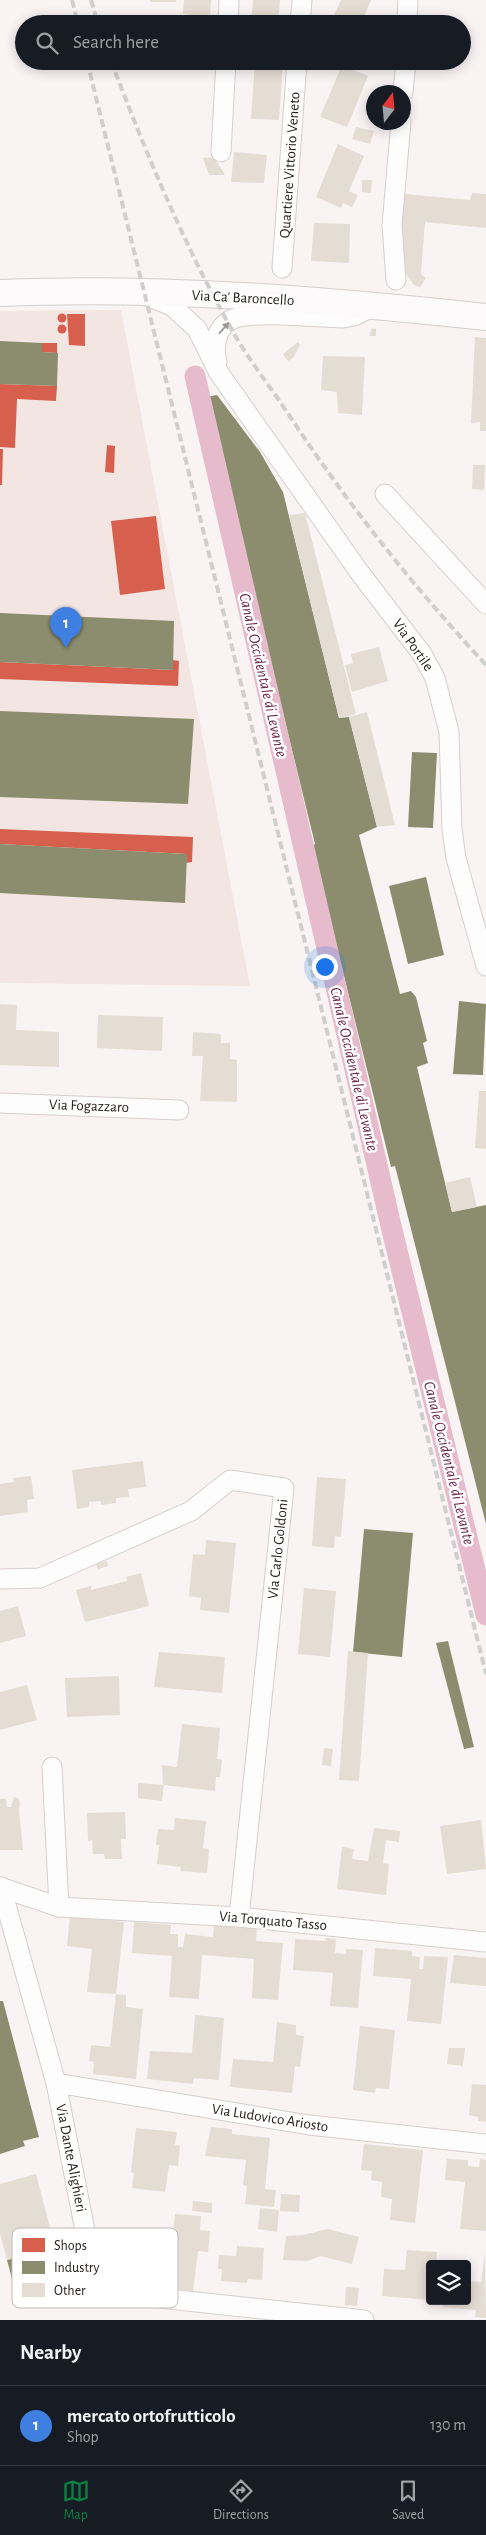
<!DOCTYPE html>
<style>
:root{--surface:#171b24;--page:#20242c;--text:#f1f3f6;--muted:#9ea1a6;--line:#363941;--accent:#0b8043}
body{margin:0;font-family:"Alegreya Sans",sans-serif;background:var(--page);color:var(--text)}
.controls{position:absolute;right:15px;bottom:15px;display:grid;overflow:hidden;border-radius:5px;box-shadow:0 2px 12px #0003}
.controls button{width:45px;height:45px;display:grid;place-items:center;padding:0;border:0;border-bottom:1px solid var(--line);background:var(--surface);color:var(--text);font:25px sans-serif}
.compass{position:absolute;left:366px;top:85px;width:45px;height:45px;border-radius:50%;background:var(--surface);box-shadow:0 2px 12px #0003;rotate:16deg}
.you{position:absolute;left:324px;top:966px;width:18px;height:18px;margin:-12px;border:4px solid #fff;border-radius:50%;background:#1a73e8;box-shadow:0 0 0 8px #1a73e833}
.badge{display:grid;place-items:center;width:32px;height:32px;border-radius:50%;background:var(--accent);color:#fff;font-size:16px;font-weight:700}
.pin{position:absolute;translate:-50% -41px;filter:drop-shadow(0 1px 2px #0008)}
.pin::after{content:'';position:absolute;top:26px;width:18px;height:15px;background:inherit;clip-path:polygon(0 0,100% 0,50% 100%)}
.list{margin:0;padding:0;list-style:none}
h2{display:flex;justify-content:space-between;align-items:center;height:65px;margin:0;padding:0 20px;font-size:21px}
h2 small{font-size:16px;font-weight:400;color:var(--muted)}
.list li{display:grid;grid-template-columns:32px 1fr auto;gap:15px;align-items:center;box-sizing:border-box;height:80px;padding:0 20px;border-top:1px solid var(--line)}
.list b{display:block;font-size:19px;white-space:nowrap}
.list p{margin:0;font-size:16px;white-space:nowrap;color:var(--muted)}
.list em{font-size:16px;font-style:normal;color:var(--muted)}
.icon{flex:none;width:28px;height:28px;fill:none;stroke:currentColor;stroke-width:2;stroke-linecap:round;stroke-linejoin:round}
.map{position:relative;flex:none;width:486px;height:2320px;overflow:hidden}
.search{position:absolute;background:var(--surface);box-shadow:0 2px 12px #0003;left:15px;right:15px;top:15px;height:55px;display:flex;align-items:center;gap:12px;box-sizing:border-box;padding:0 18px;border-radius:28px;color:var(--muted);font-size:19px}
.sheet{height:145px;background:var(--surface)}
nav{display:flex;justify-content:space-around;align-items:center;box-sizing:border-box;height:70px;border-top:1px solid var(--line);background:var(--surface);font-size:14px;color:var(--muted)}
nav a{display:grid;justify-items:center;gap:2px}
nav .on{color:var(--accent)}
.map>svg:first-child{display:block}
.built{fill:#f2e5e2}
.shops{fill:#d6604d}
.industry{fill:#8c8c6e}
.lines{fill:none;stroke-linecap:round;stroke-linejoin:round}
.canal{stroke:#e6bbcc;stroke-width:21}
.building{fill:#e5dcd4}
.street-casing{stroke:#d5cecc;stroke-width:21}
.secondary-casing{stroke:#d5cecc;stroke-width:28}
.street{stroke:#fefdfd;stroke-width:19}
.secondary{stroke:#fcfafa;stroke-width:26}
.rail{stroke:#d1cfce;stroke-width:4;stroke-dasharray:8 4;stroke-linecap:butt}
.oneway{fill:#9e9a98}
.labels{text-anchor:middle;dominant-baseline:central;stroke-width:5;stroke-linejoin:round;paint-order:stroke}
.street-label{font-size:15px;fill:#28201d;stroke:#fff}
.water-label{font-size:16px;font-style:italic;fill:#6f294c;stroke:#fff}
.key{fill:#fff;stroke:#bebcbb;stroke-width:1}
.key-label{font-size:14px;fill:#28201d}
</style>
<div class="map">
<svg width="486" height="2320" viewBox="0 0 486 2320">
<rect width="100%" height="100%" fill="#f9f4f3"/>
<polygon class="built" points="121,310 250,986 0,983 0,311"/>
<g class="shops">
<circle cx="62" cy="318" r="4.5"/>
<polygon points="67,314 85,314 85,346 69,345"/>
<circle cx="62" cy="329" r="4.5"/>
<polygon points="42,343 57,343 57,353 42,352"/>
<polygon points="0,384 57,386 56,401 17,399 15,448 0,447"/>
<polygon points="107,445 115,446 114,473 105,472"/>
<polygon points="0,449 3,449 2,485 0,485"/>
<polygon points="156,516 165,589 120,595 111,521"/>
<polygon points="173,660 179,661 178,686 0,679 0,662 173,670"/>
<polygon points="0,829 193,837 192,862 186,863 187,854 0,844"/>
</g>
<g class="industry">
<polygon points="0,341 42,343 42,352 58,353 57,386 0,384"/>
<polygon points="217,395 260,452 283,492 339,718 349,717 377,827 359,835 400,994 411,991 416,997 427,1041 423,1043 428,1063 417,1067 452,1212 486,1205 486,1524 395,1166 391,1167 312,846 315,844 206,397"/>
<polygon points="0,613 174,621 173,670 0,662"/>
<polygon points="0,711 194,719 188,804 0,797"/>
<polygon points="412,752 437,753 433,828 408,827"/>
<polygon points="0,844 187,854 185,903 0,893"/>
<polygon points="426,877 444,955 408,964 389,886"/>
<polygon points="459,1001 486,1004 483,1075 453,1074"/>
<polygon points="364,1529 413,1533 402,1657 353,1652"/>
<polygon points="448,1641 474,1747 464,1749 436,1643"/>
<polygon points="0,2001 3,2001 39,2137 23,2141 25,2146 0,2154"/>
<polygon points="55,2246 67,2283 17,2297 7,2260"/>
</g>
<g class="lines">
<polyline class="canal" points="195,376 392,1230 486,1615"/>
</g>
<g class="building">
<rect x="150" y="0" width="26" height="2"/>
<polygon points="184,0 211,0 210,17 183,14"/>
<polygon points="253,0 280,0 278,24 251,24"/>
<polygon points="341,0 371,0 361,24 330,24"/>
<polygon points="255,62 283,63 279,120 251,119"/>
<polygon points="342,65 368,76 347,127 320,117"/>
<polygon points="356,127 374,131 370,144 352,139"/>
<polygon points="338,144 364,156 349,191 358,195 352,207 343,203 341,208 316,197"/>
<polygon points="234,152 267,155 264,183 231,182"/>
<polygon points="214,157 225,175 209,175 203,158"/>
<polygon points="362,180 372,180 371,193 362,192"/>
<polygon points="472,193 486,194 486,228 425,222 421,274 426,278 420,287 414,285 404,271 401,209 404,194 470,200"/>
<polygon points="314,223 350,224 349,263 311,261"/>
<polygon points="372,328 376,329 376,336 369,336"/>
<polygon points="475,337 486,338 486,431 480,431 480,422 471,423"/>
<polygon points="298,342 300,345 293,358 288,361 283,354"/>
<polygon points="323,356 365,357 362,415 338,413 337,392 321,390"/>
<polygon points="473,465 485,465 484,490 472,489"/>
<polygon points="305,513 356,714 339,718 289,515"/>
<polygon points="379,647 388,681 352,692 345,665 353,663 351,654"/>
<polygon points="367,712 395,825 377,827 349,717"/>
<polygon points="0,1004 17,1005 16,1030 59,1032 59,1067 0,1065"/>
<polygon points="98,1015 163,1017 162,1051 97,1048"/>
<polygon points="193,1032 221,1034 221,1043 230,1043 230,1059 237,1060 237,1102 200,1101 203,1056 192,1056"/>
<polygon points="479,1091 486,1091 486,1149 475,1148"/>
<polygon points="470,1177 477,1207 452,1212 445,1183"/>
<polygon points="143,1461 146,1487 128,1489 129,1497 116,1498 116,1503 101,1505 101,1501 89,1502 89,1507 77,1509 72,1470"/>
<polygon points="31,1476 34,1499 27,1500 28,1512 0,1516 0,1484 14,1482 13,1478"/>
<polygon points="317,1477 346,1479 341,1537 335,1536 334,1548 312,1546"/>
<polygon points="206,1540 236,1543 229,1613 200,1610 201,1598 189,1596 193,1554 205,1555"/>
<polygon points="107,1561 108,1566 98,1569 96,1564"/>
<polygon points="141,1573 149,1606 85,1622 76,1590 91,1586 91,1590 127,1581 126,1577"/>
<polygon points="304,1588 336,1591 330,1657 298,1654"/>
<polygon points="18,1606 26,1636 0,1643 0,1611"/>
<polygon points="348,1651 368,1653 359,1781 339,1780"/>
<polygon points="159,1652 225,1657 222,1693 154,1687"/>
<polygon points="119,1676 120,1715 67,1717 65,1678"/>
<polygon points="27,1685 37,1720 0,1730 0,1692"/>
<polygon points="182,1724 220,1728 217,1759 222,1760 220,1777 216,1777 215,1791 163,1785 162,1765 177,1767"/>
<polygon points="324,1748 333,1749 331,1766 322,1765"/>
<polygon points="138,1783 164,1785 162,1801 138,1798"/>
<polygon points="14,1797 18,1798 20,1803 19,1810 23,1850 0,1850 0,1799 6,1799 7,1807 11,1807"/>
<polygon points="125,1812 126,1839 121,1839 122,1859 105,1859 104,1854 93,1854 92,1840 88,1841 87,1813"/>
<polygon points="175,1818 206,1821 203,1848 209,1849 207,1873 180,1871 181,1867 157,1864 159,1845 156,1845 158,1829 174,1830"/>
<polygon points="481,1820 486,1869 447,1874 440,1826"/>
<polygon points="374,1828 400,1831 399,1842 386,1840 383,1863 389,1864 386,1895 337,1889 342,1847 354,1849 352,1859 368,1861"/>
<polygon points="70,1916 124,1922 116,1994 87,1992 92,1949 67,1946"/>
<polygon points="134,1922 171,1925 170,1934 178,1934 178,1947 183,1947 185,1934 213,1937 214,1924 257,1928 256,1941 283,1943 278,2000 252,1998 254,1959 202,1955 199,1999 169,1997 172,1956 132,1953"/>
<polygon points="326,1938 336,1939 335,1953 346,1954 346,1949 363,1950 358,2008 330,2006 333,1973 293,1970 295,1939 325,1941"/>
<polygon points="375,1948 412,1951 412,1956 420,1957 419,1969 423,1969 424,1956 448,1957 441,2024 407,2021 411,1979 373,1976"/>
<polygon points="454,1955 486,1958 486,1986 450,1983"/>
<polygon points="116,1994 126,1995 126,2007 143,2009 136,2079 93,2074 94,2062 89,2061 91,2045 110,2047"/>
<polygon points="195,2015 224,2018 219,2080 194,2078 193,2084 147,2079 150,2051 192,2053"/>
<polygon points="277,2022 296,2025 296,2035 304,2036 300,2067 295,2066 292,2093 230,2087 233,2059 273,2062"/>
<polygon points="360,2026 395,2030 389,2089 376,2088 375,2093 353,2090"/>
<polygon points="449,2048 465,2048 463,2066 447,2064"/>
<polygon points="472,2084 486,2085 486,2122 478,2121 478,2117 469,2115"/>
<polygon points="211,2127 232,2129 232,2134 270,2138 265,2189 276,2190 274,2207 245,2204 247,2186 243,2185 246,2160 205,2156"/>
<polygon points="136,2128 177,2132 175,2145 180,2146 178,2166 169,2165 165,2192 132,2188 134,2173 131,2172"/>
<polygon points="364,2144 423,2150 415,2223 390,2220 392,2199 381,2197 382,2182 371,2180 372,2171 361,2170"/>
<polygon points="447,2159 468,2160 468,2166 479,2167 480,2159 486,2160 486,2231 460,2229 465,2182 445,2180"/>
<polygon points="36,2174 55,2246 7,2260 0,2234 0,2184"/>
<polygon points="281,2194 300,2195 299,2212 280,2211"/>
<polygon points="193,2201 212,2203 212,2213 192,2211"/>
<polygon points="260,2208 279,2210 277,2232 258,2229"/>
<polygon points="175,2214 201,2216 200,2230 210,2231 208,2252 198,2251 193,2291 138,2285 132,2262 137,2261 138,2253 149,2255 151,2249 171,2250"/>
<polygon points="328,2229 359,2237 352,2264 321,2256 307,2261 283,2260 286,2236 303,2235"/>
<polygon points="237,2246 264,2248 262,2280 248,2279 247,2283 221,2281 222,2269 218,2269 219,2255 236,2256"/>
<polygon points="407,2250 437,2252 436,2264 430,2264 430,2300 382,2296 384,2269 405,2270"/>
<polygon points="485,2252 486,2318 475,2317 476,2310 443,2307 444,2301 467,2301 467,2281 481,2282"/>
<polygon points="346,2287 359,2288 357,2306 345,2305"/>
</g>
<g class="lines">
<g class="street-casing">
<g id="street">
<polyline points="228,24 229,0"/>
<polyline points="300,24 302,0"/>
<polyline points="407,24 408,0"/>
<polyline points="403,92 406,61"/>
<polyline points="221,152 226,61"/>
<polyline points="282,268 297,61"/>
<polyline points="396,280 392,225 401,122"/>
<polyline points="149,297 172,306 197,329 219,373 360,573 422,654 435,678 449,732 452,829 456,858 486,966"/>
<path d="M 217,362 C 213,346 216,326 233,319 C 255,310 317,318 343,318 L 354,316 L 372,307"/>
<polyline points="385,494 486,604"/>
<polyline points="0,1103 179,1110"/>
<polyline points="0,1579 40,1578 191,1511 230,1480 284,1488 239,1917"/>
<polyline points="52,1767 59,1907"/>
<polyline points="0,1887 59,1907 239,1917 486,1942"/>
<polyline points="1,1887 56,2083 95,2281 102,2287 113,2293 364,2320"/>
<polyline points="56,2083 309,2125 486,2144"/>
</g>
</g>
<g class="secondary-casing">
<path id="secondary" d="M 0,293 C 162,286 325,300 486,317"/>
</g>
<use href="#street" class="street"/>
<use href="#secondary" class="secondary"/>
<g class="rail">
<polyline points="72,0 78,24"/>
<polyline points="91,0 98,24"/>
<polyline points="87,61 486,1674"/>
<path d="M 111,61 C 146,153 184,245 232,330 C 248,359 269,385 287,412 C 346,502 413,586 486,665"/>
</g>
</g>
<defs><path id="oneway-solid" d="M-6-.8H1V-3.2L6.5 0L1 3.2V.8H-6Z" transform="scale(1.25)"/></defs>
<use class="oneway" href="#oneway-solid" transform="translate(224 328) rotate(-49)"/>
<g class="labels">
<g class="street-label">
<text transform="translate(290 165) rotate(-86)">Quartiere Vittorio Veneto</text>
<text transform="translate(243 298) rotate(3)">Via Ca' Baroncello</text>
<text transform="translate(413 645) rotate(55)">Via Portile</text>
<text transform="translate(89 1106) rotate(2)">Via Fogazzaro</text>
<text transform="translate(278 1549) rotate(-84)">Via Carlo Goldoni</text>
<text transform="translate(273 1921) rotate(5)">Via Torquato Tasso</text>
<text transform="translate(270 2118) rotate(9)">Via Ludovico Ariosto</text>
<text transform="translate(71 2158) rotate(79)">Via Dante Alighieri</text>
</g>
<g class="water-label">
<text transform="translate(263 675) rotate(77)">Canale Occidentale di Levante</text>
<text transform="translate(354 1069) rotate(77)">Canale Occidentale di Levante</text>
<text transform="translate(449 1463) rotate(76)">Canale Occidentale di Levante</text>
</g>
</g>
<rect x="12" y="2228" width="166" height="80" rx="8" class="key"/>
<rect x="22" y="2238" width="23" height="14" fill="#d6604d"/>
<rect x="22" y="2261" width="23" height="13" fill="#8c8c6e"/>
<rect x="22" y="2283" width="23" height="14" fill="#e5dcd4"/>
<g class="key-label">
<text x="54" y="2250">Shops</text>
<text x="54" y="2272">Industry</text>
<text x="54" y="2295">Other</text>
</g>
</svg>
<div class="controls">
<button><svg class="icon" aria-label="layers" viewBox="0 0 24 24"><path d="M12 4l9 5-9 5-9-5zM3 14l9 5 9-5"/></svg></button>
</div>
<svg class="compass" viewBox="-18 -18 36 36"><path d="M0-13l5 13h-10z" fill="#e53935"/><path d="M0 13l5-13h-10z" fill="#9ea1a6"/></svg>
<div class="you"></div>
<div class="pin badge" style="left:66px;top:648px;background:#3f7fe0">1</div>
<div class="search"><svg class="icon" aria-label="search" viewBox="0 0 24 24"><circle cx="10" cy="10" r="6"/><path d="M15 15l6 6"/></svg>Search here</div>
</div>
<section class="sheet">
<h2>Nearby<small></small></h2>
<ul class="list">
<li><span class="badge" style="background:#3f7fe0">1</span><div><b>mercato ortofrutticolo</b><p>Shop</p></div><em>130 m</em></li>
</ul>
</section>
<nav>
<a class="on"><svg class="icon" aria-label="map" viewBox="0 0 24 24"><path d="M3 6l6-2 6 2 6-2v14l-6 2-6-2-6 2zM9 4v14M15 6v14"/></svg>Map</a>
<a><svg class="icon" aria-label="directions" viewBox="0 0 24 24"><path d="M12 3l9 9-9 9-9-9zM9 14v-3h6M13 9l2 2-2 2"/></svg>Directions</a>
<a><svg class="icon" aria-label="saved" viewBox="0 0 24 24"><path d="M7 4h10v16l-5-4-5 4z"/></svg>Saved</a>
</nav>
